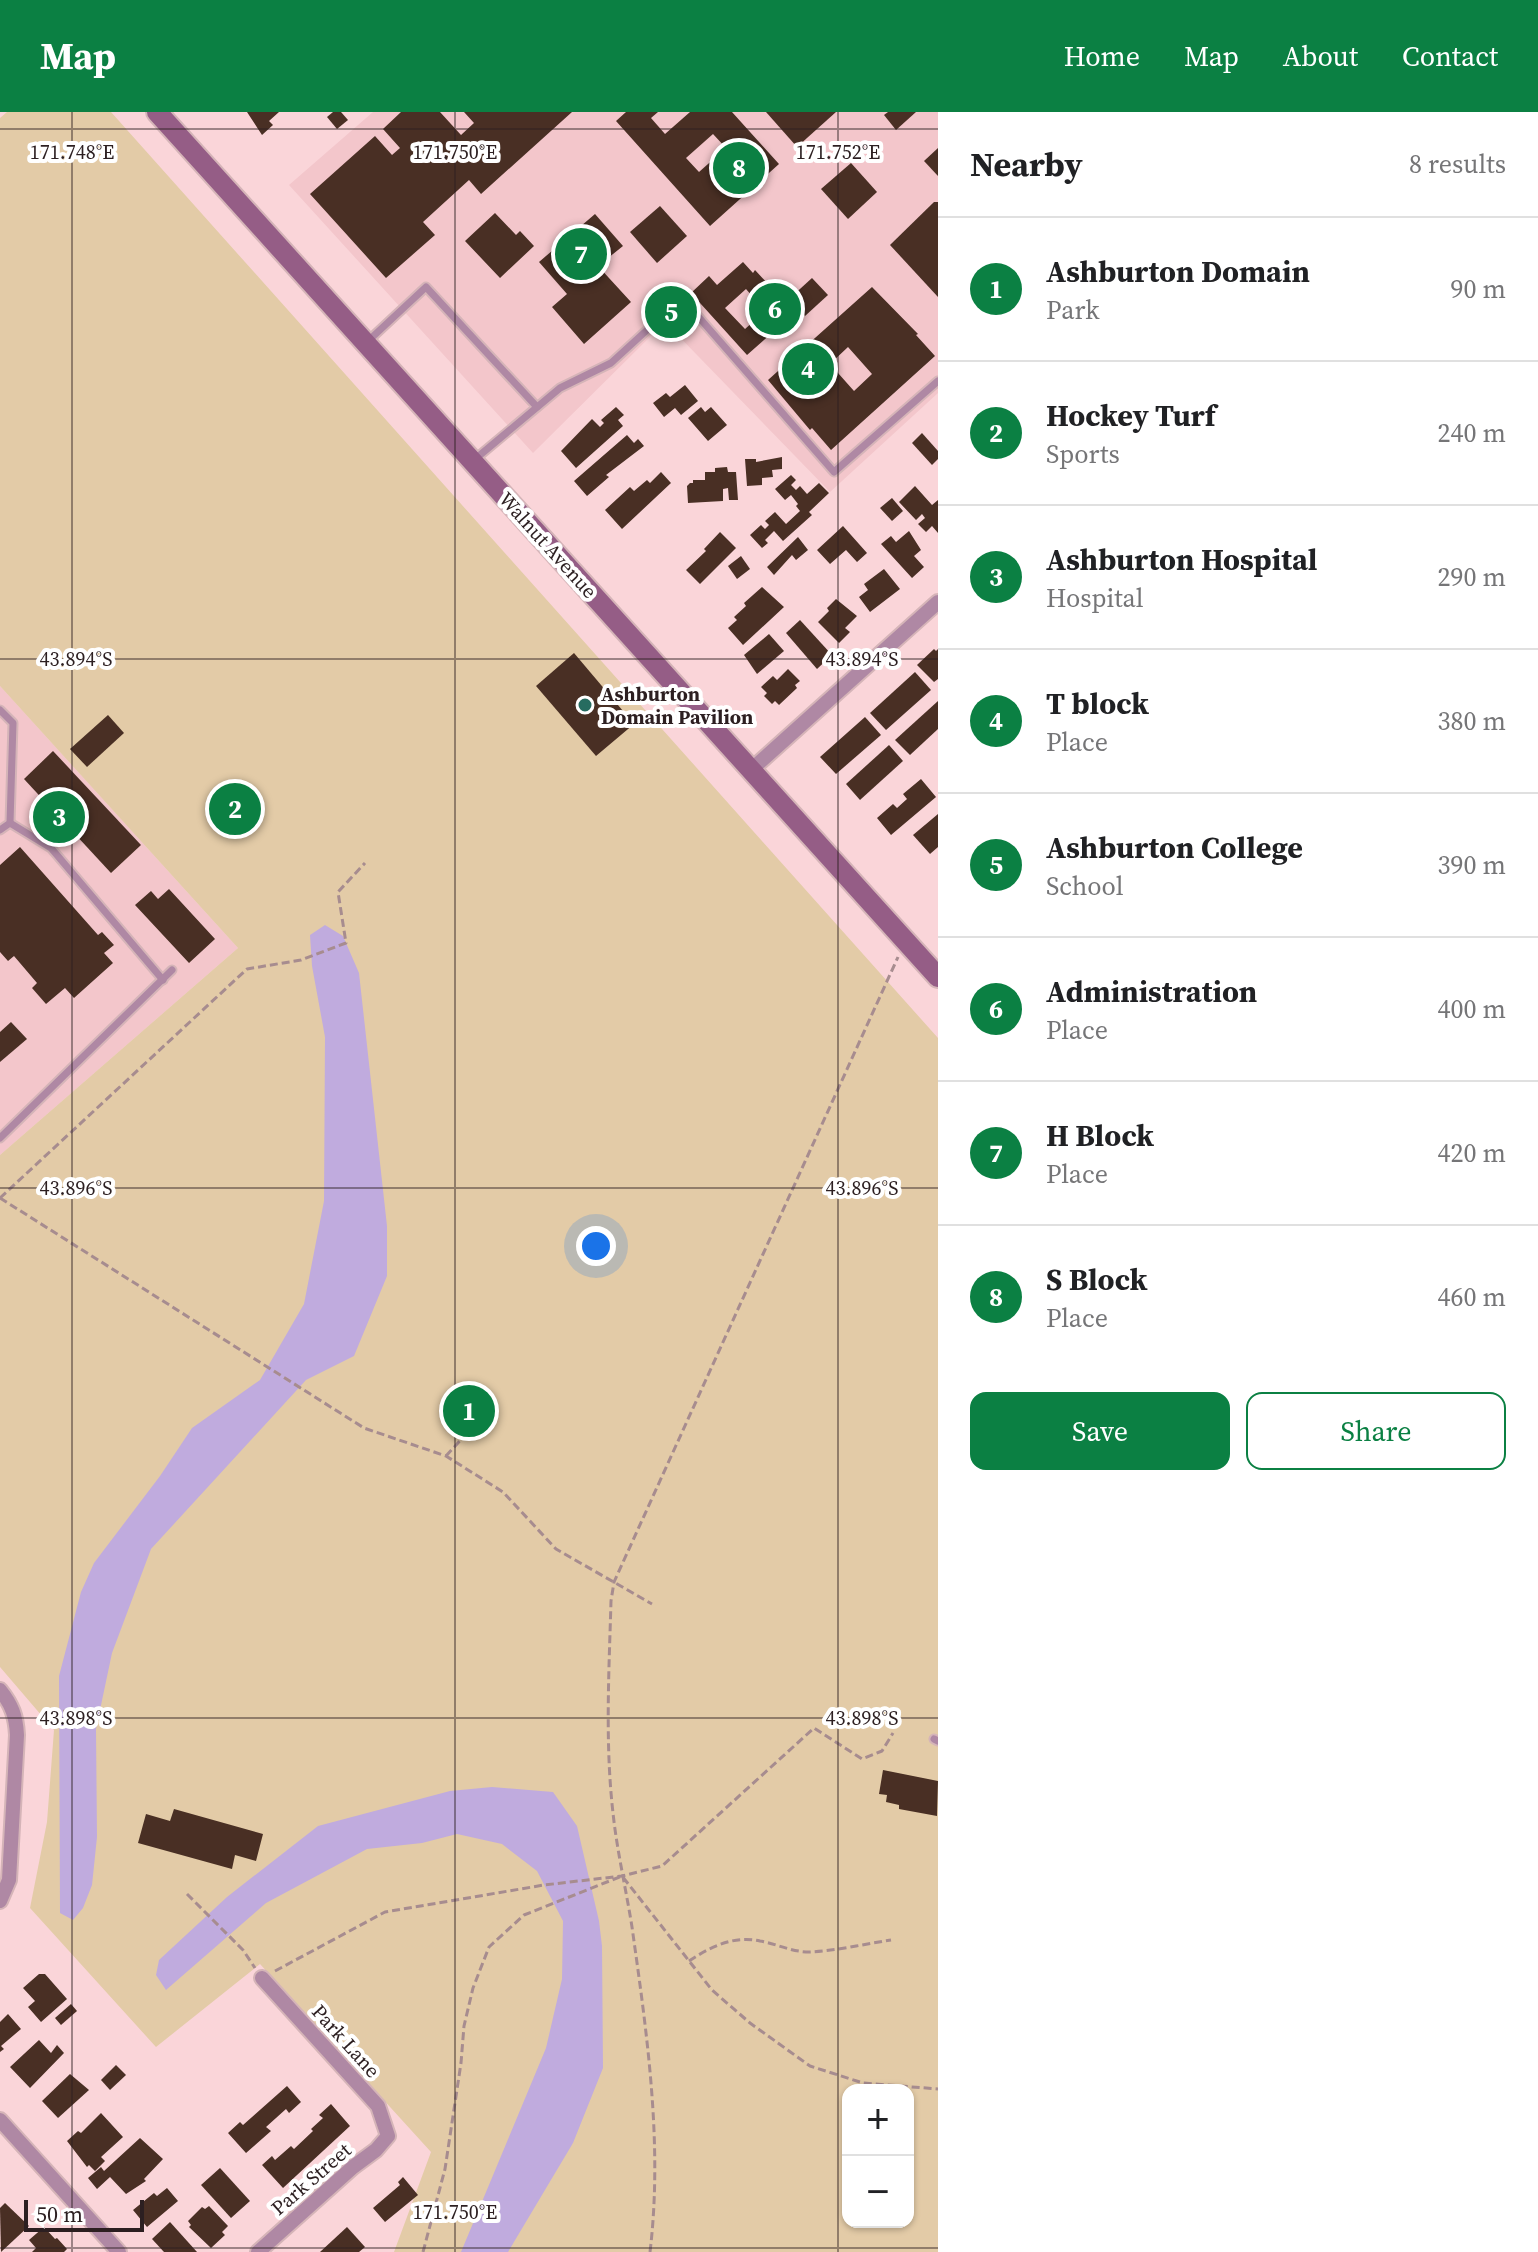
<!DOCTYPE html>
<meta charset="utf-8">
<style>
:root{--surface:#fff;--page:#f2f2f2;--text:#202124;--muted:#757577;--line:#e0e0e0;--accent:#0b8043}
body{margin:0;font-family:"Source Serif 4",serif;background:var(--page);color:var(--text)}
.controls{position:absolute;right:24px;bottom:24px;display:grid;overflow:hidden;border-radius:16px;box-shadow:0 2px 6px #0004}
.controls button{width:72px;height:72px;display:grid;place-items:center;padding:0;border:0;border-bottom:2px solid var(--line);background:var(--surface);color:var(--text);font:40px sans-serif}
.scale{position:absolute;left:24px;bottom:20px;width:120px;box-sizing:border-box;padding-left:8px;border:4px solid #2c1f21;border-top:0;font-size:22px;line-height:28px;white-space:nowrap;color:#2c1f21;-webkit-text-stroke:6px #fff;paint-order:stroke}
.you{position:absolute;left:596px;top:1134px;width:28px;height:28px;margin:-20px;border:6px solid #fff;border-radius:50%;background:#1a73e8;box-shadow:0 0 0 12px #1a73e833}
.badge{display:grid;place-items:center;width:52px;height:52px;border-radius:50%;background:var(--accent);color:#fff;font-size:26px;font-weight:700}
.pin{position:absolute;translate:-50% -50%;border:4px solid #fff;box-shadow:0 2px 8px #0006}
.list{margin:0;padding:0;list-style:none}
h2{display:flex;justify-content:space-between;align-items:center;height:104px;margin:0;padding:0 32px;font-size:34px}
h2 small{font-size:26px;font-weight:400;color:var(--muted)}
.list li{display:grid;grid-template-columns:52px 1fr auto;gap:24px;align-items:center;box-sizing:border-box;height:144px;padding:0 32px;border-top:2px solid var(--line)}
.list b{display:block;font-size:30px;white-space:nowrap}
.list p{margin:0;font-size:26px;white-space:nowrap;color:var(--muted)}
.list em{font-size:26px;font-style:normal;color:var(--muted)}
.actions{display:flex;gap:16px;padding:24px 32px}
.actions a{flex:1;padding:18px 0;border:2px solid var(--accent);border-radius:16px;text-align:center;font-size:28px;color:var(--accent)}
.actions .main{background:var(--accent);color:#fff}
.map{position:relative;flex:none;width:938px;height:2140px;overflow:hidden}
header{display:flex;align-items:center;gap:48px;box-sizing:border-box;height:112px;padding:0 40px;background:var(--accent);color:#fff}
header strong{font-size:38px}
nav{display:flex;gap:44px;margin-inline-start:auto;font-size:28px}
main{display:flex}
aside{flex:1;background:var(--surface)}
.map>svg:first-child{display:block}
.built{fill:#f3c6cb}
.green{fill:#e3cba7;fill-rule:evenodd}
.water{fill:#c0abde}
.building{fill:#492f24;fill-rule:evenodd}
.lines{fill:none;stroke-linecap:round;stroke-linejoin:round}
.service-casing{stroke:#d5b4b8;stroke-width:11}
.minor-casing{stroke:#d5b4b8;stroke-width:18}
.secondary-casing{stroke:#d5b4b8;stroke-width:24}
.path{stroke:#a78c8f;stroke-width:3;stroke-dasharray:8 4;stroke-linecap:butt}
.service{stroke:#af88a4;stroke-width:7}
.minor{stroke:#af88a4;stroke-width:14}
.secondary{stroke:#955d86;stroke-width:20}
.ticks{fill:none;stroke:#2c1f21;stroke-width:2;stroke-opacity:0.45}
.poi-dot{fill:#266c60;stroke:#fff;stroke-width:3}
.labels{text-anchor:middle;dominant-baseline:central;stroke-width:8;stroke-linejoin:round;paint-order:stroke}
.street-label{font-size:20px;fill:#2c1f21;stroke:#fff}
.poi-label{font-size:20px;font-weight:bold;fill:#2c1f21;stroke:#fff;text-anchor:start}
.ticks-label{font-size:20px;text-anchor:middle;fill:#2c1f21;stroke:#fff;stroke-width:8;stroke-linejoin:round;paint-order:stroke}
</style>
<header>
<strong>Map</strong>
<nav><a>Home</a><a>Map</a><a>About</a><a>Contact</a></nav>
</header>
<main>
<div class="map">
<svg width="938" height="2140" viewBox="0 0 938 2140">
<rect width="100%" height="100%" fill="#fad5d9"/>
<g class="built">
<polygon points="373,0 938,0 938,281 830,380 665,210 533,341 289,73"/>
<polygon points="0,574 238,836 0,1043"/>
</g>
<path class="green" d="M 7,0 L 111,0 L 938,926 L 938,2140 L 394,2140 L 431,2040 L 260,1852 L 156,1935 L 30,1796 L 47,1710 L 54,1618 L 0,1555 L 0,1043 L 238,836 L 0,574 L 0,6 ZM 848,1978 L 908,1978 L 908,2110 L 848,2110 Z"/>
<g class="water">
<polygon points="325,813 343,824 359,861 387,1114 387,1164 354,1244 306,1268 151,1437 112,1541 96,1617 97,1725 92,1773 83,1796 73,1808 60,1801 59,1564 81,1480 94,1451 160,1364 192,1316 260,1268 304,1192 324,1089 325,925 312,854 310,823"/>
<polygon points="492,1675 553,1680 577,1714 599,1809 602,1834 603,1956 573,2031 508,2140 461,2140 546,1936 562,1867 563,1809 537,1759 502,1732 457,1722 422,1731 367,1737 266,1791 166,1878 156,1863 159,1848 227,1785 318,1714 450,1679"/>
</g>
<g class="building">
<polygon points="247,0 279,0 269,9 273,13 262,23"/>
<polygon points="333,0 341,0 348,8 337,17 327,5"/>
<polygon points="401,0 440,0 461,23 474,11 464,0 572,0 481,82 469,68 423,110 435,123 386,166 310,82 375,24 392,43 400,36 383,17"/>
<path d="M 626,0 L 658,0 L 651,6 L 665,22 L 690,0 L 732,0 L 779,52 L 710,114 L 616,9 ZM 713,22 L 726,36 L 699,60 L 686,46 Z"/>
<polygon points="766,0 836,0 797,35"/>
<polygon points="888,0 916,0 896,18 884,3"/>
<polygon points="938,36 938,64 924,49"/>
<polygon points="851,51 877,80 848,107 821,77"/>
<polygon points="934,90 938,90 938,185 890,133"/>
<polygon points="660,94 687,124 657,151 630,120"/>
<polygon points="495,101 516,123 520,119 534,134 500,166 465,129"/>
<polygon points="595,102 623,134 598,154 631,190 584,232 552,195 567,182 539,150"/>
<path d="M 743,150 L 753,161 L 755,158 L 781,186 L 777,189 L 791,204 L 747,243 L 691,181 L 709,164 L 717,173 ZM 746,177 L 765,199 L 745,217 L 725,196 Z"/>
<polygon points="812,166 828,183 805,204 789,187"/>
<path d="M 872,175 L 918,222 L 916,223 L 935,244 L 831,338 L 812,316 L 810,318 L 768,268 ZM 848,235 L 872,262 L 854,279 L 830,252 Z"/>
<polygon points="685,273 698,289 681,303 675,296 664,305 653,291 666,281 670,285"/>
<polygon points="616,295 624,303 618,308 623,314 576,356 561,339 592,307 600,315 604,311 601,308"/>
<polygon points="701,295 705,300 711,295 727,313 708,329 688,306"/>
<polygon points="922,321 938,339 938,347 932,353 912,331"/>
<polygon points="627,323 634,331 638,327 644,334 606,363 609,365 587,384 574,369"/>
<polygon points="782,345 782,357 772,358 773,365 762,366 762,373 747,374 745,347 756,347 756,350"/>
<polygon points="727,355 728,360 736,360 738,388 729,388 728,376 723,377 723,389 688,391 687,374 690,371 693,371 693,368 705,368 705,360 715,360 715,356"/>
<polygon points="661,360 671,371 622,417 605,398 630,375 634,379 647,368 650,371"/>
<polygon points="791,363 796,368 791,373 796,378 800,374 807,382 819,371 829,381 809,400 812,403 783,429 774,419 765,428 768,431 762,436 750,423 761,413 765,417 769,413 765,409 775,400 786,412 800,399 796,394 798,392 791,383 785,388 775,377"/>
<polygon points="915,374 932,393 938,388 938,421 932,414 926,420 918,412 925,406 922,402 916,408 899,390"/>
<polygon points="892,386 903,399 892,409 880,396"/>
<polygon points="843,414 867,441 857,450 846,438 830,452 817,438"/>
<polygon points="909,419 921,438 914,444 924,455 912,466 881,432 891,424 896,430"/>
<polygon points="720,420 736,436 700,472 686,458 706,439 704,437"/>
<polygon points="798,425 808,438 796,448 792,443 774,463 767,455"/>
<polygon points="741,444 750,457 737,467 728,454"/>
<polygon points="884,457 900,477 870,500 859,485 868,478 864,472"/>
<polygon points="762,475 784,495 743,533 728,516 737,508 734,505 746,494 744,491"/>
<polygon points="836,487 857,504 845,516 850,520 839,531 818,510 829,499 827,496"/>
<polygon points="800,508 832,543 817,557 786,521"/>
<polygon points="769,522 784,539 757,562 744,543"/>
<polygon points="934,537 936,539 938,537 938,567 934,570 917,553"/>
<polygon points="574,541 634,612 596,644 536,574"/>
<polygon points="788,557 800,569 795,573 797,576 779,593 775,589 772,592 764,584 767,581 761,575 773,564 777,568"/>
<polygon points="915,560 931,578 886,618 870,601"/>
<polygon points="938,589 938,617 910,643 895,628"/>
<polygon points="108,603 124,621 87,655 70,637"/>
<polygon points="865,605 881,623 836,662 820,645"/>
<polygon points="889,633 903,649 860,688 846,672"/>
<polygon points="53,639 141,733 111,761 24,667"/>
<polygon points="921,667 936,685 891,723 877,706 893,692 897,696 907,687 903,682"/>
<polygon points="938,702 938,735 930,742 913,723"/>
<polygon points="20,735 98,823 102,820 114,833 104,841 113,851 74,886 65,876 46,892 32,876 37,871 14,844 8,849 0,840 0,753"/>
<polygon points="169,777 215,827 189,851 135,793 151,779 158,787"/>
<polygon points="11,910 27,927 0,950 0,920"/>
<polygon points="883,1658 938,1669 937,1704 899,1697 899,1693 886,1690 887,1683 879,1682"/>
<polygon points="174,1697 263,1722 256,1749 235,1743 232,1757 138,1731 146,1702 170,1709"/>
<polygon points="39,1862 45,1862 67,1887 41,1910 28,1895 35,1889 23,1876"/>
<polygon points="71,1892 77,1899 61,1913 55,1906"/>
<polygon points="8,1902 21,1917 1,1934 4,1937 0,1940 0,1910"/>
<polygon points="39,1928 51,1941 57,1933 64,1941 30,1976 10,1955"/>
<polygon points="116,1953 126,1963 110,1978 101,1968"/>
<polygon points="70,1962 89,1978 58,2006 42,1989"/>
<polygon points="287,1974 301,1990 289,2001 286,1997 266,2015 271,2019 246,2041 228,2021 240,2010 243,2013"/>
<polygon points="331,1992 350,2014 283,2076 262,2053 272,2044 275,2048 291,2034 294,2037 313,2019 311,2017 323,2006 319,2003"/>
<polygon points="101,2001 123,2025 101,2045 105,2049 95,2059 89,2053 87,2055 67,2029 78,2019 81,2021"/>
<polygon points="140,2026 163,2047 144,2067 146,2069 126,2082 110,2065 97,2077 88,2066 101,2055 104,2059"/>
<polygon points="220,2056 250,2089 231,2106 201,2073"/>
<polygon points="403,2065 418,2083 385,2110 373,2096 400,2073 398,2070"/>
<polygon points="167,2076 178,2089 147,2115 133,2098 154,2081 157,2084"/>
<polygon points="5,2091 29,2114 1,2140 0,2096"/>
<polygon points="209,2094 228,2114 222,2120 225,2123 211,2136 189,2115 191,2113 188,2109 202,2095 205,2097"/>
<polygon points="170,2110 197,2140 164,2140 152,2127"/>
<polygon points="44,2115 55,2127 57,2126 67,2137 64,2140 32,2140 36,2136 29,2128"/>
<polygon points="347,2115 365,2135 359,2140 320,2140"/>
</g>
<g class="lines">
<g class="service-casing">
<g id="service">
<polyline points="367,230 426,175 537,295"/>
<polyline points="474,348 560,276 611,251 682,186 834,360 938,269"/>
<polyline points="0,598 13,611 10,711 0,718"/>
<polyline points="10,711 51,736 163,868"/>
<polyline points="0,1026 172,858"/>
<polyline points="934,1627 938,1629"/>
</g>
</g>
<g class="minor-casing">
<g id="minor">
<polyline points="751,658 938,490"/>
<path d="M 0,1578 C 12,1593 16,1604 17,1623 L 9,1768 L 0,1789"/>
<polyline points="0,2008 119,2140"/>
<polyline points="258,2140 353,2055 376,2038 388,2024 378,1994 262,1866"/>
</g>
</g>
<g class="secondary-casing">
<polyline id="secondary" points="157,0 938,865"/>
</g>
<g class="path">
<polyline points="0,1086 364,1316 446,1344 503,1380 556,1437 652,1492"/>
<polyline points="0,1086 247,857 301,848 346,831 338,780 365,751"/>
<polyline points="446,1344 488,1298"/>
<polyline points="51,1599 110,1600"/>
<polyline points="187,1782 243,1838 255,1856"/>
<path d="M 689,1849 C 710,1835 734,1823 760,1829 C 777,1832 792,1840 809,1840 C 836,1839 864,1832 891,1828"/>
<polyline points="275,1859 385,1800 544,1773 622,1764 662,1754 814,1616 862,1647 882,1639 893,1621"/>
<polyline points="423,2140 445,2057 461,1951 464,1914 473,1876 489,1835 524,1803 622,1764 712,1878 750,1911 810,1954 863,1971 938,1977"/>
<path d="M 650,2140 C 663,2032 647,1922 632,1815 C 626,1777 617,1739 613,1701 C 605,1631 609,1560 611,1489 L 614,1470 L 898,845"/>
</g>
<use href="#service" class="service"/>
<use href="#minor" class="minor"/>
<use href="#secondary" class="secondary"/>
</g>
<path class="ticks" d="M 72,0 L 72,2140M 455,0 L 455,2140M 838,0 L 838,2140M 0,17 L 938,17M 0,547 L 938,547M 0,1076 L 938,1076M 0,1606 L 938,1606M 0,2136 L 938,2136"/>
<circle class="poi-dot" cx="585" cy="593" r="8"/>
<g class="labels">
<g class="street-label">
<text transform="translate(548 433) rotate(48)">Walnut Avenue</text>
<text transform="translate(346 1929) rotate(48)">Park Lane</text>
<text transform="translate(311 2067) rotate(-41)">Park Street</text>
</g>
<g class="poi-label">
<text x="601" y="582">Ashburton<tspan x="601" dy="23">Domain Pavilion</tspan></text>
</g>
</g>
<g class="ticks-label">
<text x="72" y="47">171.748°E</text>
<text x="455" y="47">171.750°E</text>
<text x="838" y="47">171.752°E</text>
<text x="76" y="554">43.894°S</text>
<text x="862" y="554">43.894°S</text>
<text x="76" y="1083">43.896°S</text>
<text x="862" y="1083">43.896°S</text>
<text x="76" y="1613">43.898°S</text>
<text x="862" y="1613">43.898°S</text>
<text x="455" y="2107">171.750°E</text>
</g>
</svg>
<div class="controls">
<button>+</button>
<button>−</button>
</div>
<div class="scale">50 m</div>
<div class="you"></div>
<div class="pin badge" style="left:469px;top:1299px">1</div>
<div class="pin badge" style="left:235px;top:697px">2</div>
<div class="pin badge" style="left:59px;top:705px">3</div>
<div class="pin badge" style="left:808px;top:257px">4</div>
<div class="pin badge" style="left:671px;top:200px">5</div>
<div class="pin badge" style="left:775px;top:197px">6</div>
<div class="pin badge" style="left:581px;top:142px">7</div>
<div class="pin badge" style="left:739px;top:56px">8</div>
</div>
<aside>
<h2>Nearby<small>8 results</small></h2>
<ul class="list">
<li><span class="badge">1</span><div><b>Ashburton Domain</b><p>Park</p></div><em>90 m</em></li>
<li><span class="badge">2</span><div><b>Hockey Turf</b><p>Sports</p></div><em>240 m</em></li>
<li><span class="badge">3</span><div><b>Ashburton Hospital</b><p>Hospital</p></div><em>290 m</em></li>
<li><span class="badge">4</span><div><b>T block</b><p>Place</p></div><em>380 m</em></li>
<li><span class="badge">5</span><div><b>Ashburton College</b><p>School</p></div><em>390 m</em></li>
<li><span class="badge">6</span><div><b>Administration</b><p>Place</p></div><em>400 m</em></li>
<li><span class="badge">7</span><div><b>H Block</b><p>Place</p></div><em>420 m</em></li>
<li><span class="badge">8</span><div><b>S Block</b><p>Place</p></div><em>460 m</em></li>
</ul>
<div class="actions"><a class="main">Save</a><a>Share</a></div>
</aside>
</main>
